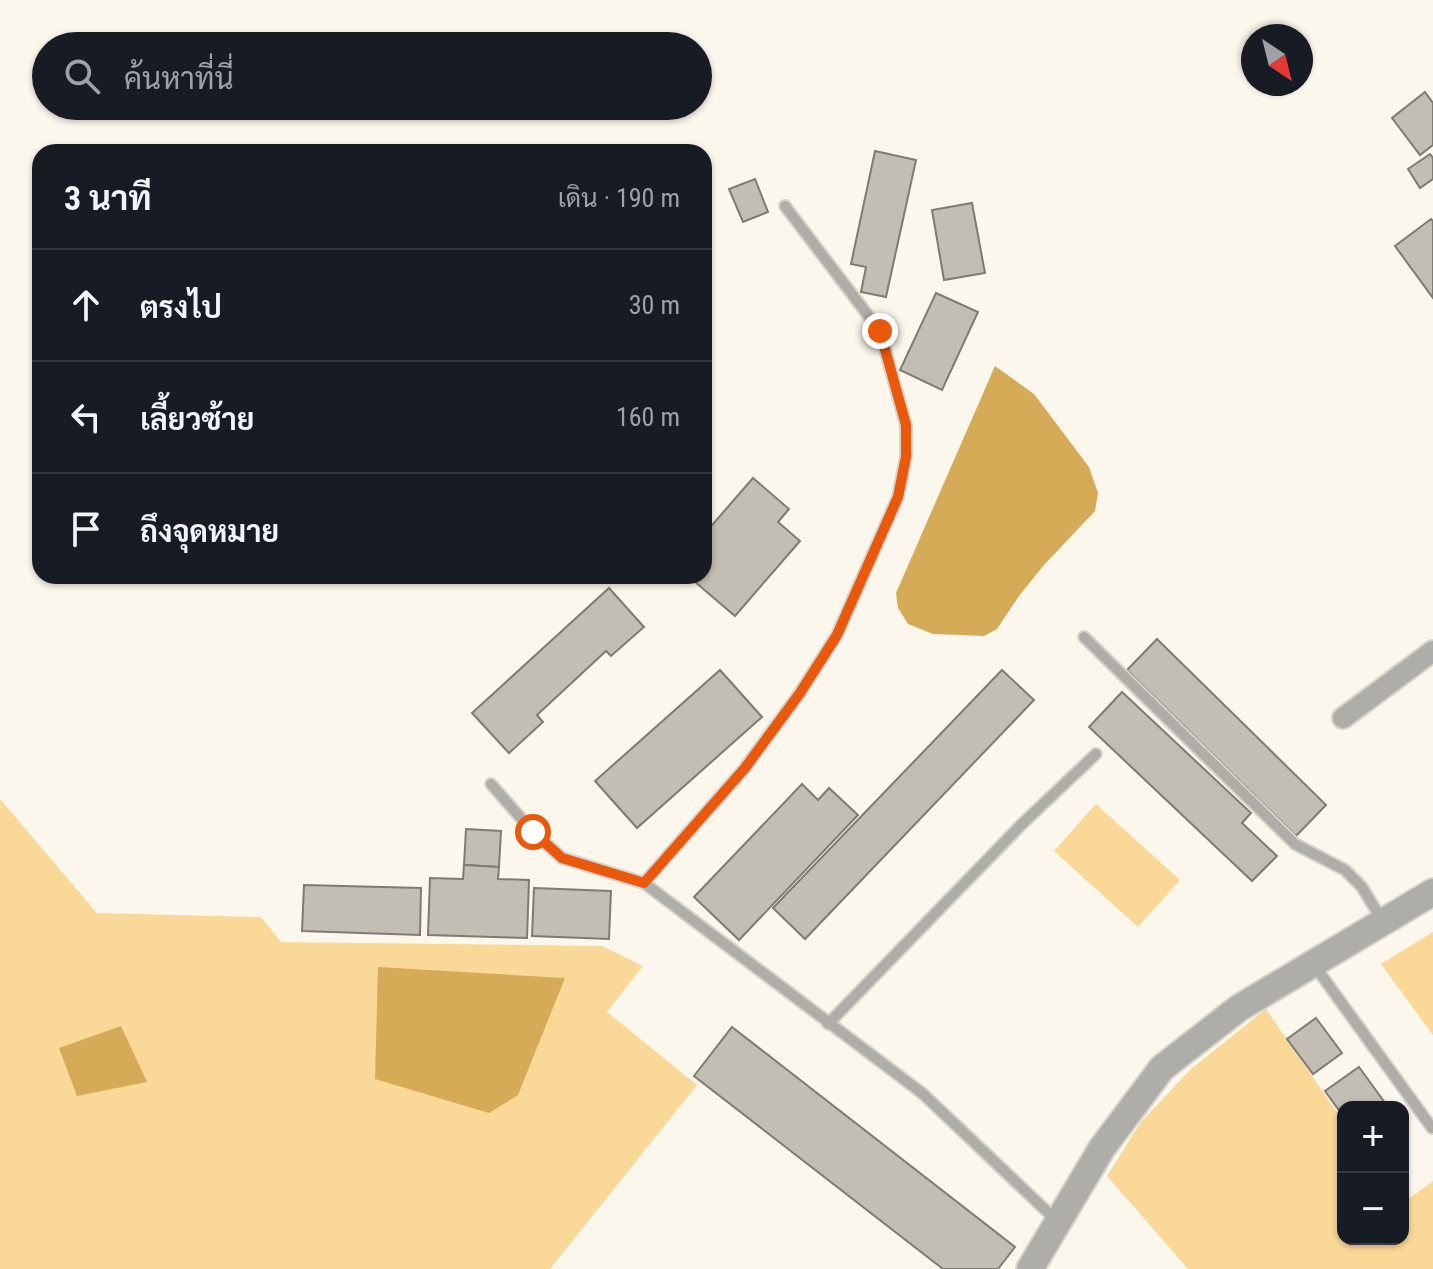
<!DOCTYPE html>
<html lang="th">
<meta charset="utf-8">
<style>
:root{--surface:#171b24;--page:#20242c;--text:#f1f3f6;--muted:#9ea1a6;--line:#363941}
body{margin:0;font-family:"Roboto Condensed",Sarabun,sans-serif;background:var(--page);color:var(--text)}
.controls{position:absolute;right:24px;bottom:24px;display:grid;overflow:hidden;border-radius:16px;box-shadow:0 2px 6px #0004}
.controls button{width:72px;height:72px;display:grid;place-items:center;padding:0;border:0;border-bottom:2px solid var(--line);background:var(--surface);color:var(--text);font:40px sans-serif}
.compass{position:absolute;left:1241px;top:24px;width:72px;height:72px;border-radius:50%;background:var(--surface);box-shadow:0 2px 6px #0004;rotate:145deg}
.stop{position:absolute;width:24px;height:24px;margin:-18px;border:6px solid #ea580c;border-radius:50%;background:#fff}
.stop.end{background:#ea580c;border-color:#fff;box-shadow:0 2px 8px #0008}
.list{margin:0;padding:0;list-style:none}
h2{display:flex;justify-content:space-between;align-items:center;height:104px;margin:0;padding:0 32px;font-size:34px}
h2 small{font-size:26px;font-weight:400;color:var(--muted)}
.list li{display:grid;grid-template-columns:52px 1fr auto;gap:24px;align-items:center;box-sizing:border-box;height:112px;padding:0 32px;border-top:2px solid var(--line)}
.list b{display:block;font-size:30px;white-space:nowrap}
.list em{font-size:26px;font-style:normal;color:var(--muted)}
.icon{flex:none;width:44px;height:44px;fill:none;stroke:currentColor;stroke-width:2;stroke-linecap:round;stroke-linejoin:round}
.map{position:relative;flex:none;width:1433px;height:1269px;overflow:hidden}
.search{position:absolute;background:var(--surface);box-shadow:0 2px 6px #0004;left:32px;top:32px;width:680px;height:88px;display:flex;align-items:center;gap:20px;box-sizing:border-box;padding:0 28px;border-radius:44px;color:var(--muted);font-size:30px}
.panel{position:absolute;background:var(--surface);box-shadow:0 2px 6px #0004;left:32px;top:144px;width:680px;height:440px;border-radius:24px}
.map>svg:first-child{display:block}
.green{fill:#fad898}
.water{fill:#d6ab57}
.building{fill:#c3beb4;stroke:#807b72;stroke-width:2}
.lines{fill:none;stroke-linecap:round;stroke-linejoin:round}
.service-casing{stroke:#d7d3ca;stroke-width:14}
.minor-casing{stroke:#d7d3ca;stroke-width:24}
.tertiary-casing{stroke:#d7d3ca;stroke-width:30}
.service{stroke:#afada9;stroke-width:10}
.minor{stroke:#afada9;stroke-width:20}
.tertiary{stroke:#afada9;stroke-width:26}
.route{stroke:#ea580c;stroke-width:10}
</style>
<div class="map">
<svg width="1433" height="1269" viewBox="0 0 1433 1269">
<rect width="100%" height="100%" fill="#fcf7ed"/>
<g class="green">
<polygon points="0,799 97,913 261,917 281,942 602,946 643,966 607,1012 697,1085 550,1269 0,1269"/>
<polygon points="1096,804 1180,880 1138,927 1054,851"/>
<polygon points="1433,932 1433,1035 1381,964"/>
<polygon points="1266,1009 1343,1121 1343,1239 1403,1239 1403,1203 1433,1181 1433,1269 1188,1269 1107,1176 1141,1122 1191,1069"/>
</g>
<g class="water">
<polygon points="995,366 1034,394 1089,467 1098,493 1095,511 1044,565 1019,596 997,629 984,636 933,634 908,624 898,608 896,593"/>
<polygon points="378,967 565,978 518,1095 489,1113 375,1079"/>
<polygon points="121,1026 147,1082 77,1096 59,1048"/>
</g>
<g class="building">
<polygon points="1425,92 1433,103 1433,145 1420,155 1392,118"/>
<polygon points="875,151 916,160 886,297 861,292 866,267 851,264"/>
<polygon points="1430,154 1433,158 1433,179 1420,188 1408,169"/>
<polygon points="755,179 768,212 743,222 729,189"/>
<polygon points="972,203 985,273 944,280 932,210"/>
<polygon points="1431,219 1433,221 1433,298 1395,246"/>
<polygon points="936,293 978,312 942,390 900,370"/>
<polygon points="753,478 789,509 778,522 800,541 735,616 688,576 704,576 704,530 706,532"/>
<polygon points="609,588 644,627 611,656 606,651 537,715 543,722 509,753 472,713"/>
<polygon points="1157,639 1326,805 1296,836 1127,670"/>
<polygon points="720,670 762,717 637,828 595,781"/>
<polygon points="1002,670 1034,700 805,939 773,908"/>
<polygon points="1122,692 1251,813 1242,823 1277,856 1252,881 1089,727"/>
<polygon points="802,784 818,800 829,788 858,815 739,940 694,897"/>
<polygon points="466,829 501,831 499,867 464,865"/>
<polygon points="464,865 499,867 498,879 529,880 527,938 428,935 430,878 463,879"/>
<polygon points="304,885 421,888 420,935 302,931"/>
<polygon points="534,888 611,891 609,939 532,936"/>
<polygon points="1316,1018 1342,1053 1313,1074 1287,1039"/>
<polygon points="732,1027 1015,1247 998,1269 943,1269 694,1076"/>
<polygon points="1359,1067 1388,1107 1343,1107 1343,1116 1325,1091"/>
</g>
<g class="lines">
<g class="service-casing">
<g id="service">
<polyline points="1084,637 1295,844 1345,870 1362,887 1382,920"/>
<polyline points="491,784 533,832 562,858 644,883 922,1093 1056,1220"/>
<polyline points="644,883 745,768 800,693 837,635 898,497 906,457 906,425 880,331 785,206"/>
<polyline points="1314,965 1432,1128"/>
<polyline points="828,1024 1021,825 1096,754"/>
</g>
</g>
<g class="minor-casing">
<polyline id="minor" points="1343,718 1433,651"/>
</g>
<g class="tertiary-casing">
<polyline id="tertiary" points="1030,1269 1102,1148 1162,1068 1239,1008 1433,892"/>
</g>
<use href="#service" class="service"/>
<use href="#minor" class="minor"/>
<use href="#tertiary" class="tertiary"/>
</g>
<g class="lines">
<polyline class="route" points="533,832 562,858 644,883 745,768 800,693 837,635 898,497 906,457 906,425 880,331"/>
</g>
</svg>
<div class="controls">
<button>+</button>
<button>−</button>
</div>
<svg class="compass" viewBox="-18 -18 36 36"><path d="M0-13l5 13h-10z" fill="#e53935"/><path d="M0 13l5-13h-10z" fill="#9ea1a6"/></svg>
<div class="stop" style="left:533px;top:832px"></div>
<div class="stop end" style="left:880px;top:331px"></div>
<div class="search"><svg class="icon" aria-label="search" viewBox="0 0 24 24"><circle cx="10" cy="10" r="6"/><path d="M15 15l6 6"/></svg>ค้นหาที่นี่</div>
<section class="panel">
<h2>3 นาที<small>เดิน · 190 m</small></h2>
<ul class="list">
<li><svg class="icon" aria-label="ahead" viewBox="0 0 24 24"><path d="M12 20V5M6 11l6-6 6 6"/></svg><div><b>ตรงไป</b></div><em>30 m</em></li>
<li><svg class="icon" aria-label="left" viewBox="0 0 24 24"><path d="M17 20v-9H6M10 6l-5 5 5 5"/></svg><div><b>เลี้ยวซ้าย</b></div><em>160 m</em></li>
<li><svg class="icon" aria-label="arrive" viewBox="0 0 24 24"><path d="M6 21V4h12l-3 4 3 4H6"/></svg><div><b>ถึงจุดหมาย</b></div></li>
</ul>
</section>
</div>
